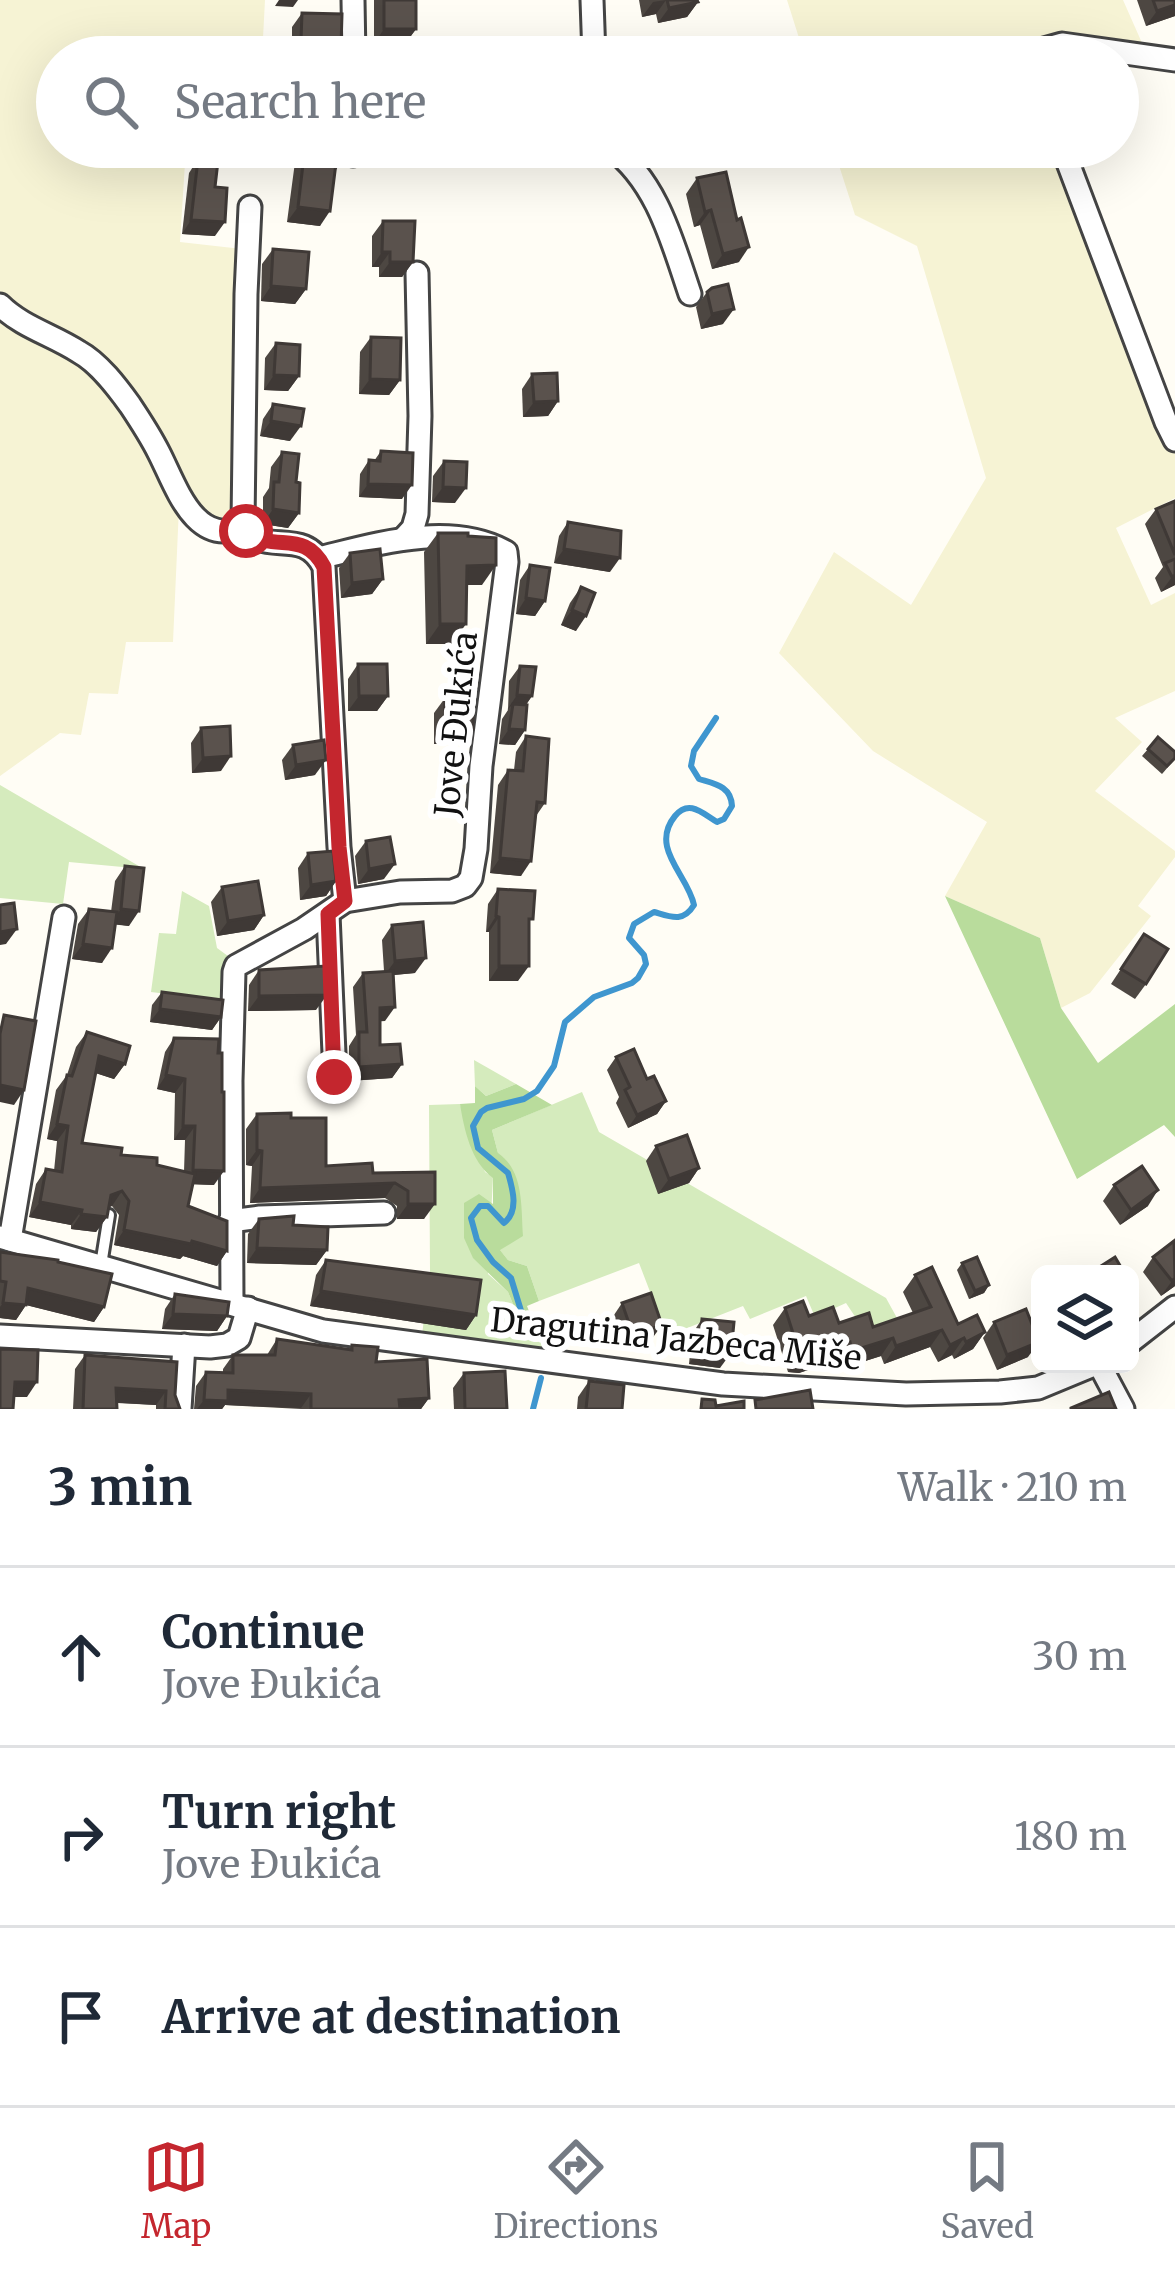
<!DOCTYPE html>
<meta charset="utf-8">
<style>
:root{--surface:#fff;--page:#f6f6f7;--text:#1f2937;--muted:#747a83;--line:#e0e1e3;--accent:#c4262e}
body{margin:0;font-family:Merriweather,serif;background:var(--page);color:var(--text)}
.controls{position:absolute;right:36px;bottom:36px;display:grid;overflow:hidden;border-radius:18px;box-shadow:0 12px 48px #0002}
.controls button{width:108px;height:108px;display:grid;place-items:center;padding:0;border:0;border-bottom:3px solid var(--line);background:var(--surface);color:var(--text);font:60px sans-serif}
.stop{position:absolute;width:36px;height:36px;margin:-27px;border:9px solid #c4262e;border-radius:50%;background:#fff}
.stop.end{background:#c4262e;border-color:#fff;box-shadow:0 3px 12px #0008}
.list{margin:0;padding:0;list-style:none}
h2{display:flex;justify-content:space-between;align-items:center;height:156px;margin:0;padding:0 48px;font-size:51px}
h2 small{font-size:39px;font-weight:400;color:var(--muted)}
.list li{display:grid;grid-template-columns:78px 1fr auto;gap:36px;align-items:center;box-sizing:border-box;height:180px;padding:0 48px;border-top:3px solid var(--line)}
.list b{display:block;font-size:45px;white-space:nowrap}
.list p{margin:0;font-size:39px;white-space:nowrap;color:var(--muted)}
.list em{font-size:39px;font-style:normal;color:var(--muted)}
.icon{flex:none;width:66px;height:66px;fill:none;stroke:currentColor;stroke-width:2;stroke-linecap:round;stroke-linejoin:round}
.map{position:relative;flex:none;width:1175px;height:1409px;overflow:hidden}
.search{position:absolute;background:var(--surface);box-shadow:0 12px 48px #0002;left:36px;right:36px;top:36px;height:132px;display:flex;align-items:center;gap:30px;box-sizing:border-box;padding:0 42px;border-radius:66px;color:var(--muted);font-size:45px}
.sheet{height:696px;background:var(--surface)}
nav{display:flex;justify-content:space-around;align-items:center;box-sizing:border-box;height:168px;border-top:3px solid var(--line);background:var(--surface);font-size:33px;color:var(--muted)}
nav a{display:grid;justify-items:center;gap:6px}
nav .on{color:var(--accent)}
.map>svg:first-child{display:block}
.farmland{fill:#f6f3d4}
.green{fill:#d5ebbd}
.forest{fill:#b9dc9c}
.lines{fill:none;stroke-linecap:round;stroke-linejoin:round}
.stream{stroke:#3f96cf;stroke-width:6}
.service-casing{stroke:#444;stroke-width:16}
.minor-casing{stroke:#444;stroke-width:27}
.service{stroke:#fff;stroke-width:10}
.minor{stroke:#fff;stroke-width:21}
.wall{fill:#4d4742}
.shaded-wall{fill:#3f3936}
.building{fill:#5a524d;stroke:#3f3936;stroke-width:3}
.route{stroke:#c4262e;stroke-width:15}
.labels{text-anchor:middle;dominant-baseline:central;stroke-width:12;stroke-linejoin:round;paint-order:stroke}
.street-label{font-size:33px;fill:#111;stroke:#fff}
</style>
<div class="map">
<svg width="1175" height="1409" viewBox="0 0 1175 1409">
<rect width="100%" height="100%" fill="#fffdf5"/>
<g class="farmland">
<polygon points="0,0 265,0 262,57 57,57 57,147 186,147 180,242 242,249 234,477 232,506 225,517 209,520 199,514 87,348 69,334 14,306 0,292"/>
<polygon points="787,0 1123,0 1146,52 1113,50 1032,57 805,57"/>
<polygon points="833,147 1057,147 1175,450 1175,498 1116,528 1151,605 1175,593 1175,691 1115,718 1142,742 1095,791 1175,851 1175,857 1138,906 1151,916 1090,993 1061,1008 1040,938 945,896 987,822 873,751 779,653 834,552 911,605 986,478 917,246 855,215"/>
<polygon points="0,312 64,346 123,403 179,507 173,642 126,642 118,694 89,693 81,735 60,733 0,776"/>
</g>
<g class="green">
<polygon points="0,785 144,869 69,862 63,904 0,898"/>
<polygon points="182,891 209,906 217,948 232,959 225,1001 151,992 159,933 176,934"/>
<polygon points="474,1060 516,1084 486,1096 475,1086"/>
<polygon points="582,1092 599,1132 886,1298 897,1318 866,1333 846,1303 815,1317 806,1296 750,1319 743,1306 667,1336 639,1263 539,1301 527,1266 508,1260 499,1249 498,1153 492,1130"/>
<polygon points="460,1104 485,1172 493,1177 488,1274 508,1292 523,1328 535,1327 545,1353 422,1335 430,1271 429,1105"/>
</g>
<g class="forest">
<polygon points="945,896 1040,938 1061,1008 1098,1063 1175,1004 1175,1137 1164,1125 1077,1179"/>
<path d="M 516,1084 L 552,1105 L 492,1130 L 498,1153 C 524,1171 521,1206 523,1236 L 500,1250 L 508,1260 L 527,1266 L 539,1301 L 527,1306 L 535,1327 L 523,1328 L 508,1292 L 473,1258 L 464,1238 L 464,1203 L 479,1194 L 493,1204 L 493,1178 C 471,1162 464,1129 460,1104 L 475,1103 L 475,1086 L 486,1096 Z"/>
</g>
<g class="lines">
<g class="stream">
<path d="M 548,1352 L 541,1330 L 522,1314 L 511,1278 L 493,1262 L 477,1240 L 471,1218 L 480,1206 L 488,1206 L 504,1223 C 519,1211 513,1190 508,1173 L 478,1148 L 473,1126 L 481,1112 L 487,1108 L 524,1099 L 537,1091 L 554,1066 L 565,1022 L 594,997 L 632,983 L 638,978 L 646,964 L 644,955 L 629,938 L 634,924 L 654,912 C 671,917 683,923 694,905 C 688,875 649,848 675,816 C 689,799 702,813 717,822 L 724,819 L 732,806 C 731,786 715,784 699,779 L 691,766 L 694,751 L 716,718"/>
<polyline points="533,1409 541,1378"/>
</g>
<g class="service-casing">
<polyline id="service" points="101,1265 109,1215"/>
</g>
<g class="minor-casing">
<g id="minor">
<polyline points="353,0 354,57"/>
<polyline points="592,0 594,57"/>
<polyline points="1038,57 1044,49 1062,44 1175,60"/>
<path d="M 610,147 C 657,181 672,241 690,294"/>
<polyline points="1062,147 1166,422 1175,440"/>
<polyline points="353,155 353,147"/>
<path d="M 250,207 L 246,294 L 243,523 C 261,561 302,523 324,567 L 339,847 L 345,901"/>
<path d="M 0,305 C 22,327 53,335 79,352 C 99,363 117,387 130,405 C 140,420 151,437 159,453 C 176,486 195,549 244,526"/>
<polyline points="403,539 413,528 417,514 420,416 417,273"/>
<polyline points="328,914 335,1077"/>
<polyline points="230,1221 260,1217 384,1213"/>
<polyline points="0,1237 323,1331 723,1384 906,1394 1000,1392 1038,1388 1096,1364"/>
<polyline points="10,1240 64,917"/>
<path d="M 232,1303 L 231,1081 L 234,972 L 236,966 L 304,929 L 345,901 L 400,892 L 452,891 L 465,886 L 471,878 L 476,849 L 481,766 L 507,562 L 506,552 C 450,521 377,544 319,558"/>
<polyline points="0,1336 210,1347 227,1345 239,1338 248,1308"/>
<polyline points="1130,1342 1175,1307"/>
<polyline points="1099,1364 1123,1409"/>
<polyline points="180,1409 184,1345"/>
</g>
</g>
<use href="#service" class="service"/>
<use href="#minor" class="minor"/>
</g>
<g class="wall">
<polygon points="374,0 416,0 416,29 405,44 374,44"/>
<polygon points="639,0 697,0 698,2 687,17 658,23 656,14 642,17"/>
<polygon points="1137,0 1175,0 1175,16 1146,26"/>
<polygon points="302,13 334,57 305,57 305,55 292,54 292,27"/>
<polygon points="297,147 347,147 335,171 320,226 287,222"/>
<polygon points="369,147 411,147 400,164 367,160"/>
<polygon points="198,159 215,187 215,236 182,234 189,173"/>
<polygon points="697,178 739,262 712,269 700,225 694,227 686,194"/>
<polygon points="383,221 413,262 402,277 379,277 379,267 372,267 372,236"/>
<polygon points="273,249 306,289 295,304 261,301 262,264"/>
<polygon points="707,292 723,324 701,329 696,307"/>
<polygon points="371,337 400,380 389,395 359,394 360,352"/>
<polygon points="276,343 299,376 288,391 264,390 265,358"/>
<polygon points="532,374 558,401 548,416 523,417 522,389"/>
<polygon points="273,404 290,441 260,436 263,419"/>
<polygon points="381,451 402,499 359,497 360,474 369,460 374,461"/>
<polygon points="282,452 296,482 299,513 288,528 263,524 263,497 269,488 271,467"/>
<polygon points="444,461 455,503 432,502 433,476"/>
<polygon points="1175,501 1175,585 1161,592 1155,578 1163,567 1145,524 1156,509"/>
<polygon points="568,522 610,572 554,563 559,536"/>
<polygon points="438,533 482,585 467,585 452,644 426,644 424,552"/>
<polygon points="350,553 383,579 372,594 341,598 339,568"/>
<polygon points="530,565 545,601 535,616 516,614 520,580"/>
<polygon points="581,587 576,631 561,625 570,603"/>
<polygon points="358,664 388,696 377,711 348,711 348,679"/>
<polygon points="520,666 532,696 526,705 525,730 515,745 499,744 502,719 508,710 509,681"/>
<polygon points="445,698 473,729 462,744 434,744 434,713"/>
<polygon points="201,728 221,771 192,773 191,743"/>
<polygon points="526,736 545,803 536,816 521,876 490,873 498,785 508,770 514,770 516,752"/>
<polygon points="293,745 315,775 285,780 282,760"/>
<polygon points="1148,749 1175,759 1162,774 1142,756"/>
<polygon points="366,841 384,879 358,884 355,856"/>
<polygon points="308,853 336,881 326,896 300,900 298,868"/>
<polygon points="125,866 129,926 115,924 102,963 72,959 78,924 89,909 111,912 115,881"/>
<polygon points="222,887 264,915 254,930 217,936 211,902"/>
<polygon points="498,889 518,981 489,981 489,932 486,932 488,904"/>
<polygon points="392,925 415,973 393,975 385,1021 380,1021 380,1045 402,1064 392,1078 349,1081 349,1046 356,1035 353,987 363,973 384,971 382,940"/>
<polygon points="1144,934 1146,984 1135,999 1111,984"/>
<polygon points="259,970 316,1010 248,1011 249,985"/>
<polygon points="162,992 221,1017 212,1030 150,1022 152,1005"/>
<polygon points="87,1032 125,1064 114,1079 96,1073 82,1143 184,1172 185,1140 174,1140 175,1093 157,1089 165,1052 174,1038 218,1053 214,1185 193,1184 188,1206 227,1251 217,1266 183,1256 180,1259 114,1245 119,1215 112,1206 109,1207 107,1217 96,1232 71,1229 71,1225 29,1217 36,1184 46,1169 54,1171 57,1141 47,1139 56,1090 67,1075 76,1047"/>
<polygon points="616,1057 647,1079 666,1101 657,1114 628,1128 616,1103 619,1097 607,1070"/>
<polygon points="257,1114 291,1118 326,1166 373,1173 435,1172 424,1219 397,1219 397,1206 385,1198 250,1203 252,1166 246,1165 246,1129"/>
<polygon points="656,1146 699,1168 689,1183 658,1194 646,1161"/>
<polygon points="1114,1185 1148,1206 1120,1225 1103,1201"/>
<polygon points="259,1219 293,1225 327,1250 316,1265 247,1263 248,1234"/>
<polygon points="0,1252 58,1262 104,1307 94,1322 26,1305 16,1320 0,1318"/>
<polygon points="1153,1257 1175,1286 1161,1296 1143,1272"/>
<polygon points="326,1260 476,1315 466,1330 310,1306 316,1275"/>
<polygon points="962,1263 989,1285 984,1293 969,1299 957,1270"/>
<polygon points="915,1275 958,1324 985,1332 973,1349 954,1359 952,1355 938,1362 930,1347 884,1364 881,1356 840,1369 838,1360 799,1373 788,1372 773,1325 785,1308 839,1323 873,1327 913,1313 903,1292"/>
<polygon points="175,1294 227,1316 217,1331 162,1329 165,1309"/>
<polygon points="622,1303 651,1340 623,1350 612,1318"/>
<polygon points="702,1319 720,1368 689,1364 692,1334"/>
<polygon points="994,1322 1028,1357 997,1370 983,1338"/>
<polygon points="277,1339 349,1349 352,1345 429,1398 421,1409 301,1409 225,1405 222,1409 194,1409 196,1386 206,1372 223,1373 223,1369 233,1355 267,1355"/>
<polygon points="85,1355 175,1395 180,1409 156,1409 156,1405 117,1403 117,1409 73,1409 75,1369"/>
<polygon points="464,1373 507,1409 454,1409 453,1388"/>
<polygon points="589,1381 622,1409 577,1409 578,1397"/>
</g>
<g class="shaded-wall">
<polygon points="279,0 298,0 293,7 275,6"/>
<polygon points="666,0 656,14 642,17 653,2"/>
<polygon points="698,2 687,17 658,23 669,8"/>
<polygon points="1175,5 1175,16 1146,26 1157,11"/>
<polygon points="384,29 416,29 405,44 374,44"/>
<polygon points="301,40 315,41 305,55 292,54"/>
<polygon points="315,47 341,47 334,57 308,57"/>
<polygon points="376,147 395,147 411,149 400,164 367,160"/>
<polygon points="337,155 346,156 335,171"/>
<polygon points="298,207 330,211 320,226 287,222"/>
<polygon points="711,210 700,225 694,227 705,212"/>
<polygon points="191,220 225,222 215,236 182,234"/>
<polygon points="749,247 739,262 712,269 723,254"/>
<polygon points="382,252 390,252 379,267 372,267"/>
<polygon points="390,262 413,262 402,277 379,277"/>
<polygon points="271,286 306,289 295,304 261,301"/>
<polygon points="734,309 723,324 701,329 712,314"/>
<polygon points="274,375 299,376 288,391 264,390"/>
<polygon points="370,379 400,380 389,395 359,394"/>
<polygon points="558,401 548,416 523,417 534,402"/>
<polygon points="271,421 301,426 290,441 260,436"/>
<polygon points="368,484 412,485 402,499 359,497"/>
<polygon points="443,487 466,488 455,503 432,502"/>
<polygon points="273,509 299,513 288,528 263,524"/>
<polygon points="564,549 620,558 610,572 554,563"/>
<polygon points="496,565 482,585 453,585 467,566"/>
<polygon points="1175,575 1175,585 1161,592 1172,577"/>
<polygon points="383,579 372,594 341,598 352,583"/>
<polygon points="526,598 545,601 535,616 516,614"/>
<polygon points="572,610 586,616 576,631 561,625"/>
<polygon points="440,624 466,624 452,644 426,644"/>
<polygon points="517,695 532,696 521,711 513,704 507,710"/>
<polygon points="359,696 388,696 377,711 348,711"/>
<polygon points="444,728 473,729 462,744 434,744"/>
<polygon points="509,729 525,730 515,745 499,744"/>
<polygon points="231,756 221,771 192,773 203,758"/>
<polygon points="326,760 315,775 285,780 296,765"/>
<polygon points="500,858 531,861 521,876 490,873"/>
<polygon points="395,864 384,879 358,884 369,869"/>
<polygon points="336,881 326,896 300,900 311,885"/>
<polygon points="121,909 139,911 129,926 110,924"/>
<polygon points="264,915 254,930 217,936 228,921"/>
<polygon points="496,916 499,917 489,932 486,932"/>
<polygon points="17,929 6,944 0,945 0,932"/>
<polygon points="83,944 112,948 102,963 72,959"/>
<polygon points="426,958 415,973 384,976 395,961"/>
<polygon points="499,966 529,966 518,981 489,981"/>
<polygon points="327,995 316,1010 248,1011 259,996"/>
<polygon points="395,1007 385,1021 370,1022 380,1008"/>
<polygon points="160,1009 221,1017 212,1030 150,1022"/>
<polygon points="99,1056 125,1064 114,1079 89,1071"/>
<polygon points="402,1064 392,1078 349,1081 359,1067"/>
<polygon points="166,1075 185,1079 175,1093 157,1089"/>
<polygon points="0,1085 24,1090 14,1105 0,1102"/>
<polygon points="666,1101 657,1114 628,1128 637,1115"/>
<polygon points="57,1124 68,1126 57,1141 47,1139"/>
<polygon points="183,1126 195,1126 185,1140 174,1140"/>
<polygon points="257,1150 262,1151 252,1166 246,1165"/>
<polygon points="699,1168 689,1183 658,1194 669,1179"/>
<polygon points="193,1170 224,1171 214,1185 183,1184"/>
<polygon points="395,1183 385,1198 250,1203 260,1188"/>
<polygon points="1158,1190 1148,1206 1120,1225 1131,1210"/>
<polygon points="122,1191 112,1206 101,1210 111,1195"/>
<polygon points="40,1202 82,1210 71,1225 29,1217"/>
<polygon points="408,1204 435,1204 424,1219 397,1219"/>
<polygon points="81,1214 107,1217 96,1232 71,1229"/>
<polygon points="124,1230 192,1241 227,1251 217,1266 183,1256 180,1259 114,1245"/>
<polygon points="257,1248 327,1250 316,1265 247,1263"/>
<polygon points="1175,1278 1175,1286 1161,1296 1172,1281"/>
<polygon points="989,1285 984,1293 969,1299 975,1291"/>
<polygon points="28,1288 104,1307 94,1322 18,1303"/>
<polygon points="321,1291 476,1315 466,1330 310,1306"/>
<polygon points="3,1303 26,1305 16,1320 0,1318 0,1307"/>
<polygon points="173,1314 227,1316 217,1331 162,1329"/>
<polygon points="662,1325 651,1340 623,1350 633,1335"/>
<polygon points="942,1330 930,1347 884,1364 896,1346"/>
<polygon points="985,1332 973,1349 954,1359 966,1342"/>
<polygon points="893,1338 881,1356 840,1369 852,1351"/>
<polygon points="964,1338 952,1355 938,1362 950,1345"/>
<polygon points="850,1342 838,1360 799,1373 788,1372 800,1355"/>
<polygon points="1039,1342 1028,1357 997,1370 1007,1355"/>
<polygon points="699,1349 731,1353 720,1368 689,1364"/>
<polygon points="15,1382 37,1382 27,1397 4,1397"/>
<polygon points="116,1388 166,1391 156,1405 106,1402"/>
<polygon points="228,1390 311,1394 301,1408 225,1405 222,1409 197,1409 204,1400"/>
<polygon points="429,1398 421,1409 393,1409 399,1400"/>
</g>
<g class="building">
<rect x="384" y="0" width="32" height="29"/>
<polygon points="667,0 697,0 698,2 669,8"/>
<polygon points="1153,0 1175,0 1175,5 1157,11"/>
<polygon points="302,13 342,14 341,47 315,47 315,41 301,40"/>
<polygon points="747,45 749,57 722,57 721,50"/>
<polygon points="305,147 347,147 346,156 337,155 330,211 298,207"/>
<polygon points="198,159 218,161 215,187 227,188 225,222 191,220"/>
<polygon points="726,172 737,220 741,218 749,247 723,254 711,210 705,212 697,178"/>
<polygon points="383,221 415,221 413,262 390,262 390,252 382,252"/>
<polygon points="273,249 309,252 306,289 271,286"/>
<polygon points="728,284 734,309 712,314 707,292 712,288"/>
<polygon points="371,337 401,338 400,380 370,379"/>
<polygon points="276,343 300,345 299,376 274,375"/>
<polygon points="557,373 558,401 534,402 532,374"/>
<polygon points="273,404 304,409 301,426 271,421"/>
<polygon points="381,451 413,453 412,485 368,484 369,460 380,461"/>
<polygon points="282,452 299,454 296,482 300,483 299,513 273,509 274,482 279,482"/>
<polygon points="444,461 467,462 466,488 443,487"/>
<polygon points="1175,501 1175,555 1156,509"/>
<polygon points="568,522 621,531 620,558 564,549"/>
<polygon points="438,533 468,533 468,536 496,538 496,565 467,566 466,624 440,624"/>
<polygon points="380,549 383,579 352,583 350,553"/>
<polygon points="1175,559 1175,575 1172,577 1165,563"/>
<polygon points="530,565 550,568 545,601 526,598"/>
<polygon points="581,587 595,593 586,616 572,610"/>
<polygon points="358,664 387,664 388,696 359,696"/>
<polygon points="520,666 536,667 532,696 517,695"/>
<polygon points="445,698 473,699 473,729 444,728"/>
<polygon points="513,704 527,705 525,730 509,729"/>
<polygon points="230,726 231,756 203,758 201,728"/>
<polygon points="526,736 549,739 545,803 537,802 531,861 500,858 508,770 523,771"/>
<polygon points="1158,737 1175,752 1175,758 1167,766 1148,749"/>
<polygon points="324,740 326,760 296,765 293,745"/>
<polygon points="390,837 395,864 369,869 366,841"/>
<polygon points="333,851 336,881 311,885 308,853"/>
<polygon points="125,866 144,868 139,911 121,909"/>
<polygon points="258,881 264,915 228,921 222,887"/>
<polygon points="498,889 535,891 533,919 529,919 529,966 499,966 499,917 496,916"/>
<polygon points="14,903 17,929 0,932 0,905"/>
<polygon points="89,909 117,912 112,948 83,944"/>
<polygon points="423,922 426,958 395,961 392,925"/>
<polygon points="1144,934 1168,949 1146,984 1121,969"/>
<polygon points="326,966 327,995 259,996 259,970"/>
<polygon points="393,971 395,1007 380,1008 380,1045 400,1044 402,1064 359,1067 359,1032 367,1032 363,973"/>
<polygon points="162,992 223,1000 221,1017 160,1009"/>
<polygon points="4,1015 36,1021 24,1090 0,1085 0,1034"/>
<polygon points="87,1032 130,1046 125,1064 99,1056 82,1143 122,1148 121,1155 157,1158 157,1165 195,1174 188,1206 227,1221 227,1251 192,1241 191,1244 124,1230 129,1201 122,1191 111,1195 107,1217 81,1214 82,1210 40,1202 46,1169 62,1172 68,1126 57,1124 67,1075 72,1076"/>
<polygon points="174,1038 219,1039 218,1053 222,1053 222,1092 224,1092 224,1171 193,1170 195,1126 183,1126 185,1079 166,1075"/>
<polygon points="634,1049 647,1079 654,1076 666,1101 637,1115 625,1090 630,1087 616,1057"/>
<polygon points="291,1113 291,1118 326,1118 326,1166 372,1163 373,1173 435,1172 435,1204 408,1204 408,1191 395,1183 260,1188 262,1151 257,1150 257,1114"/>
<polygon points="687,1135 699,1168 669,1179 656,1146"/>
<polygon points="1142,1166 1158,1190 1131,1210 1114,1185"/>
<polygon points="294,1216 293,1225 328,1227 327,1250 257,1248 259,1219"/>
<polygon points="1174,1241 1175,1278 1172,1281 1153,1257"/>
<polygon points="0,1252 58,1260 58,1262 112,1274 104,1307 28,1288 26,1305 3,1303 6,1282 0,1281"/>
<polygon points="977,1257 989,1285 975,1291 962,1263"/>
<polygon points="1115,1257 1125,1274 1091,1274 1090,1273"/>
<polygon points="326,1260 481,1280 476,1315 321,1291"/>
<polygon points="932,1267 958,1324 977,1315 985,1332 966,1342 964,1338 950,1345 942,1330 896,1346 893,1338 852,1351 850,1342 811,1356 800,1355 785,1308 803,1301 809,1316 833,1307 839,1323 869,1313 873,1327 931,1307 915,1275"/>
<polygon points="651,1293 662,1325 633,1335 622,1303"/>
<polygon points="175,1294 229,1302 227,1316 173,1314"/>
<polygon points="1026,1309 1039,1342 1007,1355 994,1322"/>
<polygon points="702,1319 734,1322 731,1353 699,1349"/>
<polygon points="277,1339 352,1350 352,1345 378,1347 376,1362 427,1359 429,1398 399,1400 400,1409 311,1409 311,1394 228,1390 228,1401 204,1400 206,1372 233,1373 233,1355 275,1355"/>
<polygon points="0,1349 38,1350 37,1382 15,1382 13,1409 0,1409"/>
<polygon points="85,1355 177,1362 175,1395 180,1409 165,1409 166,1391 116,1388 117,1409 83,1409"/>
<polygon points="505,1371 507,1409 465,1409 464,1373"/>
<polygon points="589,1381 624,1385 622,1409 586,1409"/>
<polygon points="810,1390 813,1409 756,1409 755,1400"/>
<polygon points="1109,1392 1116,1409 1071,1409 1071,1408"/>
<polygon points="702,1399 715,1400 716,1406 744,1401 744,1409 701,1409"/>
</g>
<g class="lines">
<path class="route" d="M 246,531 C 275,554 304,528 324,567 L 339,847 L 345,901 L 328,914 L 334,1077"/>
</g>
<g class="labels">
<g class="street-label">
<text transform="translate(456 724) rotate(-84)">Jove Đukića</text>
<text transform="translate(676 1339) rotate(6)">Dragutina Jazbeca Miše</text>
</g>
</g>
</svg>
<div class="controls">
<button><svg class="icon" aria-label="layers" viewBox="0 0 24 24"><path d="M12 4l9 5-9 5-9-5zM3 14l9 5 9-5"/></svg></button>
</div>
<div class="stop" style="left:246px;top:531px"></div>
<div class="stop end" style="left:334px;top:1077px"></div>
<div class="search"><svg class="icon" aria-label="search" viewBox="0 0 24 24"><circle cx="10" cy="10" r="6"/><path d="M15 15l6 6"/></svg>Search here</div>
</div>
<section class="sheet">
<h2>3 min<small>Walk · 210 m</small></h2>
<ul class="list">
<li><svg class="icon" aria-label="ahead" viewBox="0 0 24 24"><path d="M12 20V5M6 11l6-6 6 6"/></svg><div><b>Continue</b><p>Jove Đukića</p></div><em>30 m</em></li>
<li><svg class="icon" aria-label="right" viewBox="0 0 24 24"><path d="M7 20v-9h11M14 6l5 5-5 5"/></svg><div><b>Turn right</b><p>Jove Đukića</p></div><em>180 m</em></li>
<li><svg class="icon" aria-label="arrive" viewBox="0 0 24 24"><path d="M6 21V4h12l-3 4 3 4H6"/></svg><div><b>Arrive at destination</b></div></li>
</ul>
</section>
<nav>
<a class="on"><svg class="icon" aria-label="map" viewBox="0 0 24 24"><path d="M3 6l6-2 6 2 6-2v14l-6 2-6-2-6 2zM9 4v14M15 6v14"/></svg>Map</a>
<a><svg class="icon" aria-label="directions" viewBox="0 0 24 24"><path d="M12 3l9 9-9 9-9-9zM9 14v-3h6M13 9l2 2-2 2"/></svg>Directions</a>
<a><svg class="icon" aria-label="saved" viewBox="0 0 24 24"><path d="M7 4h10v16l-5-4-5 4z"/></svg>Saved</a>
</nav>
